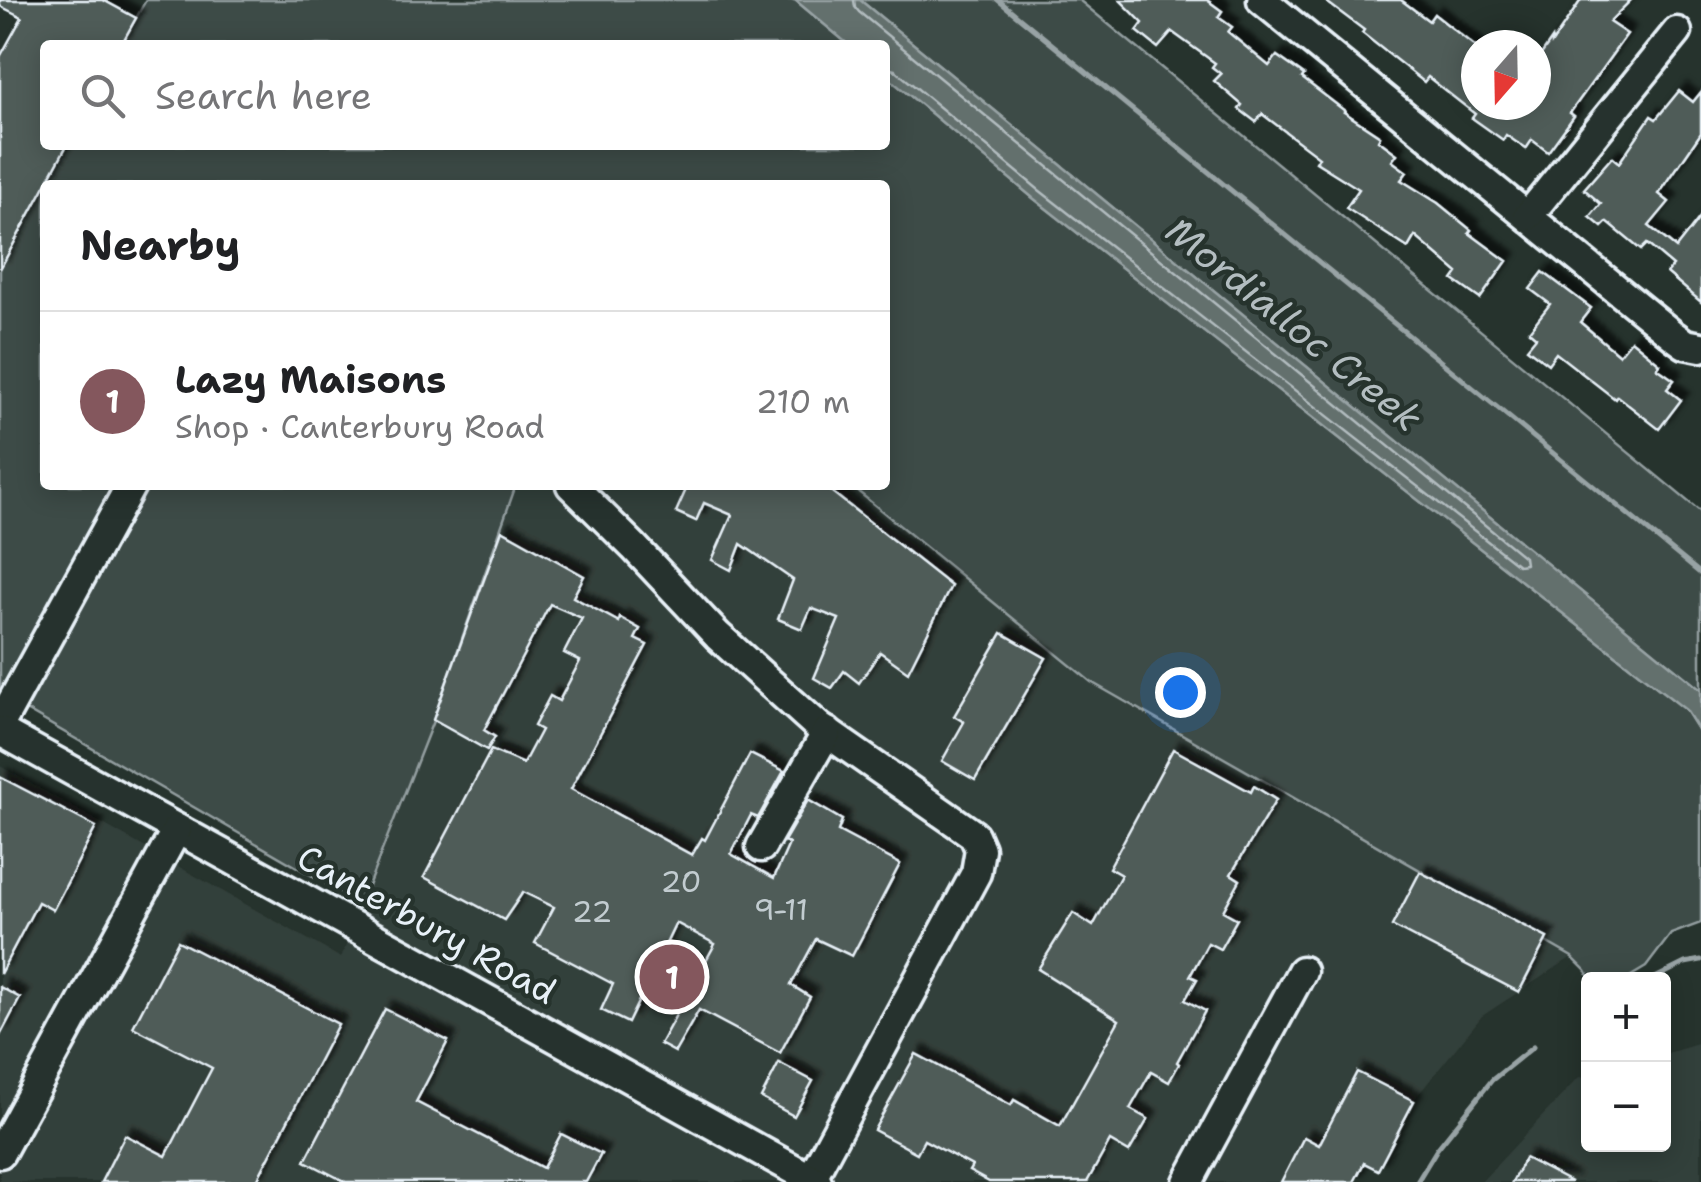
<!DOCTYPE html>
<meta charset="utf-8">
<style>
:root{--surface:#fff;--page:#f6f6f6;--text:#202124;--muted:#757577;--line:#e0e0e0;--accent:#84575d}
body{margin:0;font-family:"Shantell Sans",sans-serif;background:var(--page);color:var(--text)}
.controls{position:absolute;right:30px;bottom:30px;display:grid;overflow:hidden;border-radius:10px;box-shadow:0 5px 25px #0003}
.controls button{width:90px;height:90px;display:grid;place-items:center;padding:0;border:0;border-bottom:2px solid var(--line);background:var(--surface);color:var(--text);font:50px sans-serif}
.compass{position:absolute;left:1461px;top:30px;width:90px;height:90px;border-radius:50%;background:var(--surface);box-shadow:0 5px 25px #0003;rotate:200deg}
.you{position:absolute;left:1180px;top:692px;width:35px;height:35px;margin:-25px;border:8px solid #fff;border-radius:50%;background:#1a73e8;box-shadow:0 0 0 15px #1a73e833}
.badge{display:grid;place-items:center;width:65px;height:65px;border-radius:50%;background:var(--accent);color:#fff;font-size:32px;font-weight:700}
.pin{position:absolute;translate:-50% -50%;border:5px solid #fff;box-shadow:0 2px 10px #0006}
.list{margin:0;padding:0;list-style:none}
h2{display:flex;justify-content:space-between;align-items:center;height:130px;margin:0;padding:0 40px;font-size:42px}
h2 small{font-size:32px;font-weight:400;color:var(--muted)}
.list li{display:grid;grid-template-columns:65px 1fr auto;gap:30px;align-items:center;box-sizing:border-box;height:180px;padding:0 40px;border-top:2px solid var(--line)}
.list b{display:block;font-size:38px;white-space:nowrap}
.list p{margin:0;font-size:32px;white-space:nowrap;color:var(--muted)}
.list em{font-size:32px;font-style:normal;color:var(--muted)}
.icon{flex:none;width:55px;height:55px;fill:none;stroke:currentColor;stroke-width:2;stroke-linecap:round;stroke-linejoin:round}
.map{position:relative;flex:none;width:1701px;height:1182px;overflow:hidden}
.search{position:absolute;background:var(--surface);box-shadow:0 5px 25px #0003;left:40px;top:40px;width:850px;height:110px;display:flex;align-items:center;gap:25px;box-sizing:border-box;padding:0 35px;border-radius:10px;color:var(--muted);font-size:38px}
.panel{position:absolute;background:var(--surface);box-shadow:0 5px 25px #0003;left:40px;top:180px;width:850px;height:310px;border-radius:10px}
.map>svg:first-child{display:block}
.built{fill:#333f3a}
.green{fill:#3e4b47;stroke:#939ea0;stroke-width:2.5}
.water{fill:#636f6d;stroke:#98a3a5;stroke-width:2.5}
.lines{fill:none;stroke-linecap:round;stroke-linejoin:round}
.shore{stroke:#b3bdc0;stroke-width:2.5}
.stream{stroke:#98a3a5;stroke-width:5}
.building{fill:#505c59;stroke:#e8f1f8;stroke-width:2.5;filter:url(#shadow)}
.minor-casing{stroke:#e8f1f8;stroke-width:35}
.minor{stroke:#26332d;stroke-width:28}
.labels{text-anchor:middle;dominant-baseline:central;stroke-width:9;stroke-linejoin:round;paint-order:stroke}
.number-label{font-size:30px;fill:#c2ccd0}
.street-label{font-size:35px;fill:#e8f1f8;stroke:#26332d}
.water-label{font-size:38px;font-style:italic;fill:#b3bdc0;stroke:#26332d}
</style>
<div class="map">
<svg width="1701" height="1182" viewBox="0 0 1701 1182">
<defs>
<filter id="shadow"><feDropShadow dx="8" dy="-8" stdDeviation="2.5" flood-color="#0009"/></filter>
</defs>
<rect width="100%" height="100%" fill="#26332d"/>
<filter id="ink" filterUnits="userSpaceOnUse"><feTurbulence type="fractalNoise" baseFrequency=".01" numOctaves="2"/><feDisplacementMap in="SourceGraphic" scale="20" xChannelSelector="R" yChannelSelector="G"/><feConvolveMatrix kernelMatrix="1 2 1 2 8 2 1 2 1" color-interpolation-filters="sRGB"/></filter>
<g filter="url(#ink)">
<g class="built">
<polygon points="517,485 859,485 1086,679 1572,957 1482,1016 1371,1153 1355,1182 0,1182 0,766 341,958 433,721"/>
<polygon points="1701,1043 1701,1182 1481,1182 1578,1078 1588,1075 1588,1144 1664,1144 1664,1054"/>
</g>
<g class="green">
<polygon points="146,0 795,0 849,45 121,45"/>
<polygon points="860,0 1079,0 1701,512 1701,690"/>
<polygon points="885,75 1033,198 1686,710 1701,734 1701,923 1671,934 1646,967 1626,979 1590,979 1586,971 1572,957 1091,682 850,485 885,485 885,185 45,185 67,145 885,145"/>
<polygon points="45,186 45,485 516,485 433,721 361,904 0,695 0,269"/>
</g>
<polygon class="water" points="795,0 860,0 1701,690 1701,734 1686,710 1033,198 885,75 885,45 849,45"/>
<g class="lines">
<polyline class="shore" points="854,0 855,7 859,12 1524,557 1525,564 1518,565 1039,190 895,70 885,68"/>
<g class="stream">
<polyline points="998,0 1701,574"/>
<polyline points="1651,980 1685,963 1701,960"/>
<polyline points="1417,1182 1437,1149 1492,1080 1533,1047"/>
</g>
</g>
<g class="building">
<polygon points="0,0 103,0 136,18 121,45 45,45 45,145 67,145 0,269 0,57 22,17 0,6"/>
<polygon points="1120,0 1207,0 1222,11 1218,17 1232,27 1228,32 1269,66 1277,56 1304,75 1302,78 1345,111 1344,112 1380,136 1378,140 1397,154 1392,161 1407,172 1401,180 1438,203 1471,230 1469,233 1507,261 1480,299 1453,280 1458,273 1415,236 1408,248 1346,208 1359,189 1316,162 1319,157 1262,114 1256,122 1239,109 1242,105 1214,81 1221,74 1212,67 1215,63 1172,32 1158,48 1137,31 1143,23"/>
<polygon points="1324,0 1401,0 1429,21 1434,14 1476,47 1476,105 1536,105 1536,62 1552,39 1552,43 1581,0 1631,0 1609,22 1627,34 1570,113 1574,116 1548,152 1532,140 1526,149 1506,135 1503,140 1472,118 1475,114 1428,77 1424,82 1362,33 1364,30"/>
<polygon points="1679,91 1693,102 1701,92 1701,133 1659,194 1669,202 1649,226 1676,248 1701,216 1701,302 1667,273 1673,266 1647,244 1641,250 1607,222 1602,227 1590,217 1601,204 1584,189 1612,157 1619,163 1651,116 1656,119"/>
<polygon points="1543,272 1591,308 1580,322 1619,355 1631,340 1660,364 1657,368 1674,380 1667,389 1681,400 1659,429 1617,396 1615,399 1556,353 1548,364 1527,348 1536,337 1529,331 1550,304 1530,289"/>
<polygon points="688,485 823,485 951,586 908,672 880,652 859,683 844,671 832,688 814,678 839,619 811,608 802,629 778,619 793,580 741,544 731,570 712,560 732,515 704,503 696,521 676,512"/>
<polygon points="502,530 584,576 573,597 619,622 620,618 640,629 635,639 647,645 571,789 692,855 702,838 705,840 750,754 784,771 758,818 751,815 731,854 774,878 789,844 784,841 808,800 842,820 838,831 900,864 852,956 816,939 791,985 810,997 780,1053 699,1010 675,1052 660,1044 715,944 676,923 628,1023 601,1010 613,984 535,943 554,907 523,892 504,920 424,877 491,750 523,764 541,730 534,726 550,696 559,701 580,661 564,653 582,618 550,604 484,730 495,737 487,750 433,720"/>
<polygon points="1002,633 1046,658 975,780 942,761 964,722 954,716"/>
<polygon points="1173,749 1251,792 1254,786 1276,800 1231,874 1240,880 1223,911 1237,919 1220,949 1208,943 1190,976 1197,979 1185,1000 1205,1011 1177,1062 1179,1064 1169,1082 1151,1072 1130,1109 1148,1119 1129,1152 1110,1141 1087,1182 989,1182 969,1171 972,1166 924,1140 917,1153 874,1130 916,1054 1011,1105 1014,1100 1060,1126 1119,1020 1038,969 1073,913 1093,926 1121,875 1109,868"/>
<polygon points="0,777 96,827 53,910 38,902 0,974"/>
<polygon points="1420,872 1547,938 1519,992 1392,926"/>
<polygon points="178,941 338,1024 256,1182 101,1182 125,1135 166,1156 212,1068 133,1027"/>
<polygon points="0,987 20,998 0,1036"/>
<polygon points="385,1009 448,1041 416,1102 543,1168 561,1134 601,1154 586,1182 346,1182 305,1161"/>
<polygon points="779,1063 813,1081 794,1116 761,1098"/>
<polygon points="1357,1072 1414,1101 1378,1170 1364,1163 1354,1182 1281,1182 1304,1137 1319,1145"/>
<polygon points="1525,1158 1571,1182 1512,1182"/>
</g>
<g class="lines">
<g class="minor-casing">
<g id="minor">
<polyline points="1262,0 1674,336 1685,344 1701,347"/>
<polyline points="1528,216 1677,32"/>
<polyline points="571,485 634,547 718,636 819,727 974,835 980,849 976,873 811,1179"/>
<polyline points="0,724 131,485"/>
<polyline points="0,731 817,1182"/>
<polyline points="761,847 827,732"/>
<polyline points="0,1153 177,829"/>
<polyline points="1188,1182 1302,971"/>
</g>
</g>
<use href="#minor" class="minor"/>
</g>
</g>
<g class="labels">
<g class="number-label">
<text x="681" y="881">20</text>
<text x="781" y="909">9-11</text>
<text x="592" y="911">22</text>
</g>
<g class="street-label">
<text transform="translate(427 924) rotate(29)">Canterbury Road</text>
</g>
<g class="water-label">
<text transform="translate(1294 324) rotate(39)">Mordialloc Creek</text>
</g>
</g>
</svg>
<div class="controls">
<button>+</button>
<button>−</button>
</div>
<svg class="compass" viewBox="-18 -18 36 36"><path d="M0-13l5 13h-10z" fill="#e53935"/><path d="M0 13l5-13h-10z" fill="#757577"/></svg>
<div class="you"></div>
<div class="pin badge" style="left:672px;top:977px">1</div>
<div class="search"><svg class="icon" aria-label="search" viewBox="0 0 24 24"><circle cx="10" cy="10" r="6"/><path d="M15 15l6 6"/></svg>Search here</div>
<section class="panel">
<h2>Nearby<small></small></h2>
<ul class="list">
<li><span class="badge">1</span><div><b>Lazy Maisons</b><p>Shop · Canterbury Road</p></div><em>210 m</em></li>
</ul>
</section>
</div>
